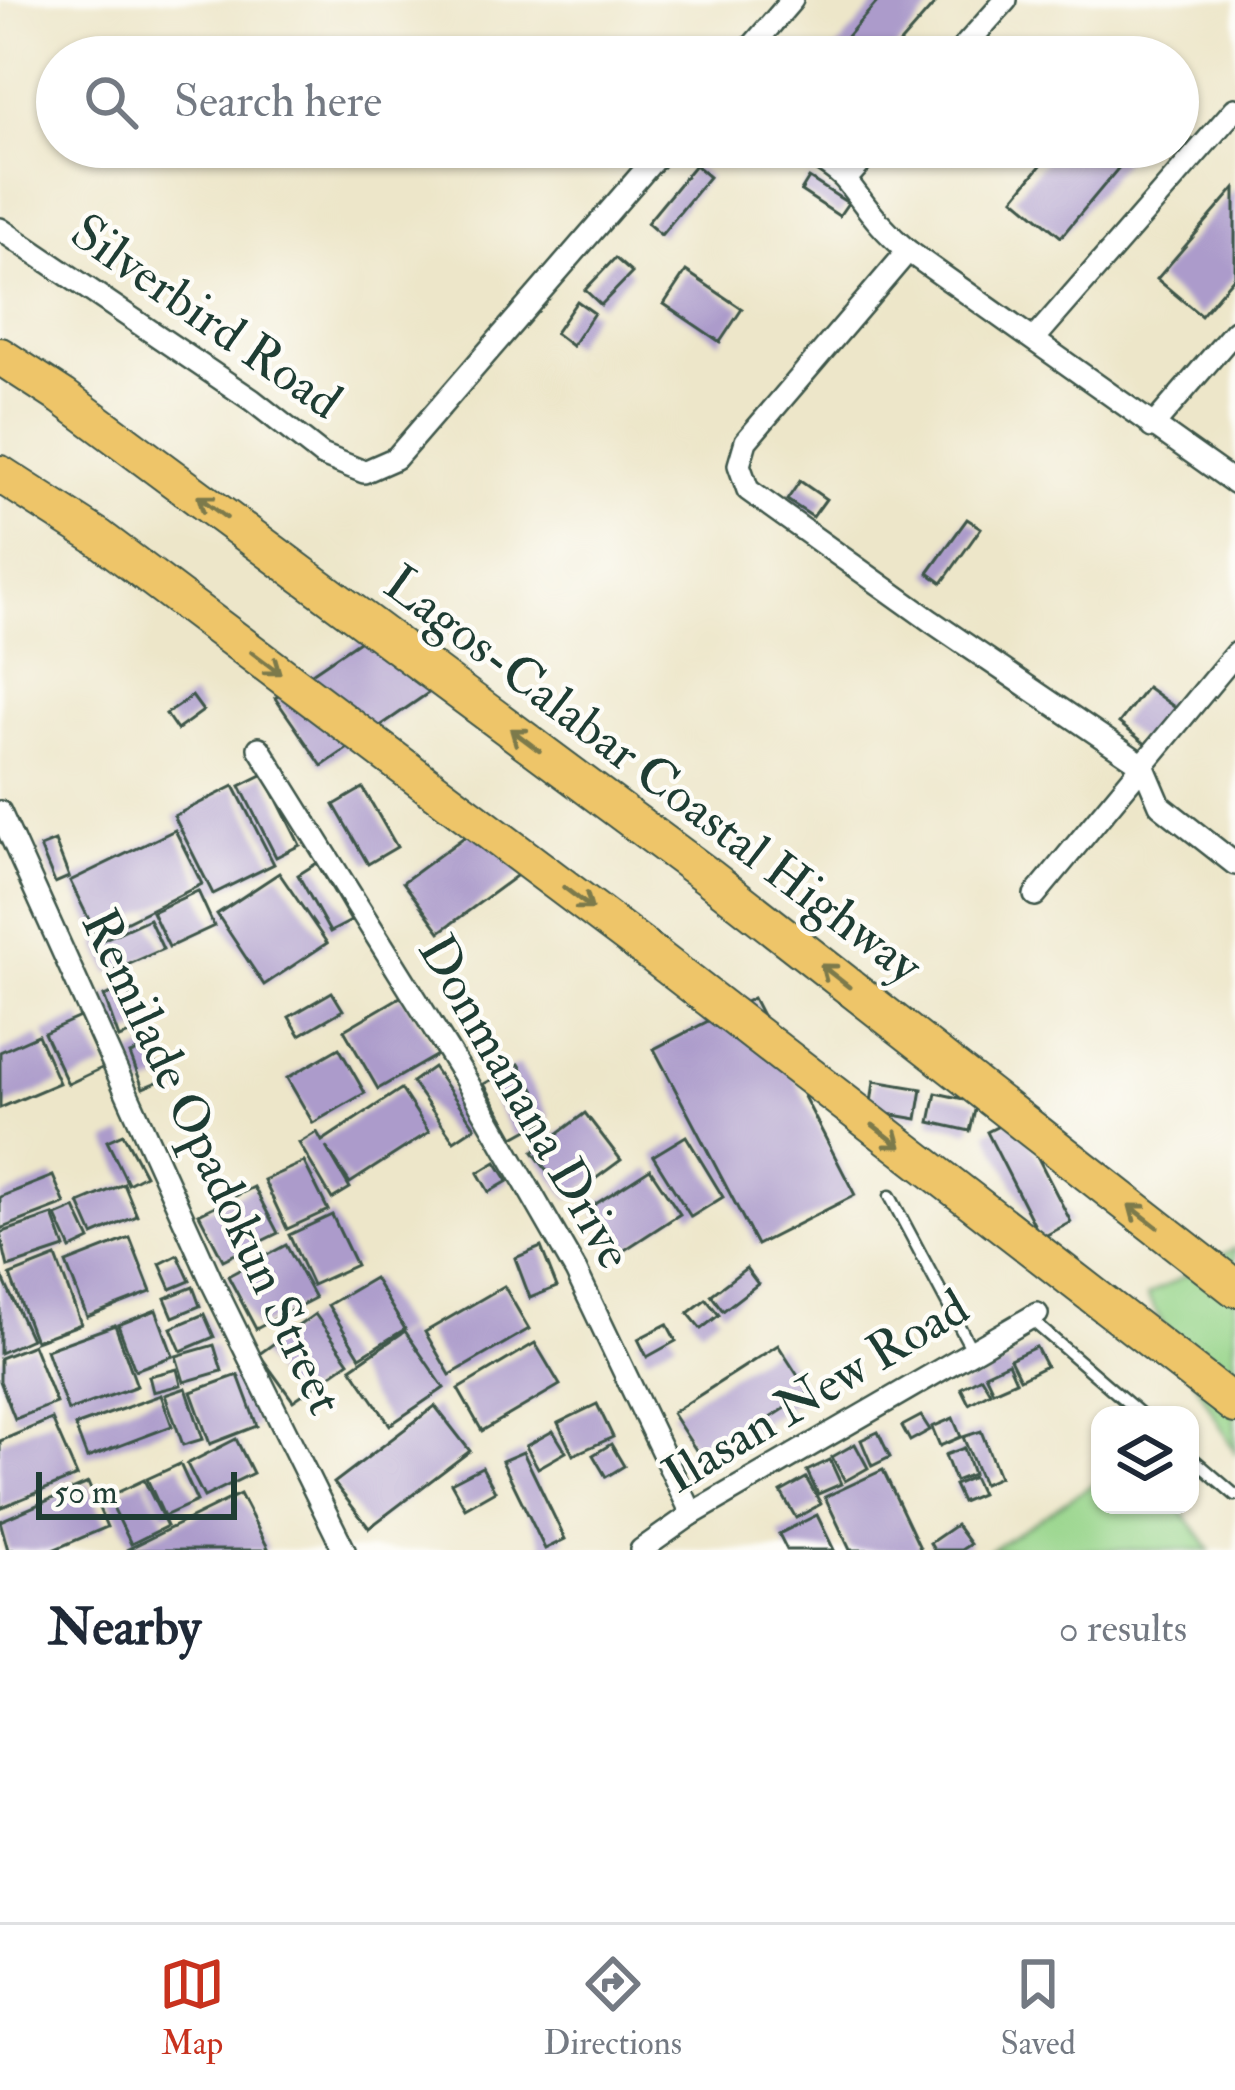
<!DOCTYPE html>
<style>
:root{--surface:#fff;--page:#f6f6f7;--text:#1f2937;--muted:#747a83;--line:#e0e1e3;--accent:#c8321e}
body{margin:0;font-family:"IM FELL Double Pica",serif;background:var(--page);color:var(--text)}
.controls{position:absolute;right:36px;bottom:36px;display:grid;overflow:hidden;border-radius:24px;box-shadow:0 3px 9px #0004}
.controls button{width:108px;height:108px;display:grid;place-items:center;padding:0;border:0;border-bottom:3px solid var(--line);background:var(--surface);color:var(--text);font:60px sans-serif}
.scale{position:absolute;left:36px;bottom:30px;width:201px;box-sizing:border-box;padding-left:12px;border:6px solid #1f3d34;border-top:0;font-size:33px;line-height:42px;white-space:nowrap;color:#1f3d34;-webkit-text-stroke:9px #fdfcf7;paint-order:stroke}
.list{margin:0;padding:0;list-style:none}
h2{display:flex;justify-content:space-between;align-items:center;height:156px;margin:0;padding:0 48px;font-size:51px}
h2 small{font-size:39px;font-weight:400;color:var(--muted)}
.icon{flex:none;width:66px;height:66px;fill:none;stroke:currentColor;stroke-width:2;stroke-linecap:round;stroke-linejoin:round}
.map{position:relative;flex:none;width:1235px;height:1550px;overflow:hidden}
.search{position:absolute;background:var(--surface);box-shadow:0 3px 9px #0004;left:36px;right:36px;top:36px;height:132px;display:flex;align-items:center;gap:30px;box-sizing:border-box;padding:0 42px;border-radius:66px;color:var(--muted);font-size:45px}
.sheet{height:372px;background:var(--surface)}
nav{display:flex;justify-content:space-around;align-items:center;box-sizing:border-box;height:168px;border-top:3px solid var(--line);background:var(--surface);font-size:33px;color:var(--muted)}
nav a{display:grid;justify-items:center;gap:6px}
nav .on{color:var(--accent)}
.map>svg:first-child{display:block}
.green{fill:#96d489;stroke:#5a885e;stroke-width:3}
.building{fill:#ac9bcb}
.lines{fill:none;stroke-linecap:round;stroke-linejoin:round}
.service-casing{stroke:#3e564a;stroke-width:15}
.minor-casing{stroke:#3e564a;stroke-width:26}
.trunk-casing{stroke:#3e564a;stroke-width:40}
.service{stroke:#fff;stroke-width:10}
.minor{stroke:#fff;stroke-width:21}
.trunk{stroke:#eec569;stroke-width:36}
.oneway{stroke:#7c7a4c}
.labels{text-anchor:middle;dominant-baseline:central;stroke-width:9;stroke-linejoin:round;paint-order:stroke}
.street-label{font-size:51px;fill:#1f3d34;stroke:#fdfcf7}
</style>
<div class="map">
<svg width="1235" height="1550" viewBox="0 0 1235 1550">
<rect width="100%" height="100%" fill="#fdfcf7"/>
<filter id="ink" filterUnits="userSpaceOnUse"><feTurbulence type="fractalNoise" baseFrequency=".00833" numOctaves="2"/><feDisplacementMap in="SourceGraphic" scale="24" xChannelSelector="R" yChannelSelector="G"/><feConvolveMatrix kernelMatrix="1 2 1 2 8 2 1 2 1" color-interpolation-filters="sRGB"/></filter>
<filter id="wash" filterUnits="userSpaceOnUse"><feTurbulence type="fractalNoise" baseFrequency=".004" numOctaves="4" result="noise"/><feDisplacementMap in="SourceGraphic" scale="48" xChannelSelector="R" yChannelSelector="G"/><feGaussianBlur stdDeviation="2.7" result="paint"/><feColorMatrix in="noise" values="0 0 0 0 0 0 0 0 0 0 0 0 0 0 0 0 0 1.4 0 .05"/><feComposite in="paint" operator="in"/></filter>
<g filter="url(#wash)">
<rect width="100%" height="100%" fill="#ede6c9"/>
<g class="green">
<polygon points="1235,1248 1235,1452 1147,1296"/>
<polygon points="1100,1480 1100,1505 1177,1505 1210,1550 990,1550"/>
</g>
<g id="blocks">
<g class="building">
<polygon points="879,0 938,0 888,57 829,57"/>
<polygon points="1056,147 1136,147 1061,237 1014,198"/>
<polygon points="695,165 709,177 661,235 647,223"/>
<polygon points="809,178 848,203 839,216 801,191"/>
<polygon points="1235,188 1235,276 1201,316 1157,279"/>
<polygon points="615,258 632,273 601,305 585,290"/>
<polygon points="686,271 742,309 720,342 664,304"/>
<polygon points="577,301 594,313 572,346 555,333"/>
<polygon points="800,481 826,499 813,517 787,500"/>
<polygon points="967,519 981,528 942,583 928,573"/>
<polygon points="390,620 437,687 322,766 275,698"/>
<polygon points="1147,687 1177,709 1148,746 1119,723"/>
<polygon points="192,696 203,711 177,730 166,714"/>
<polygon points="264,774 300,845 276,857 240,786"/>
<polygon points="234,786 274,864 213,894 174,816"/>
<polygon points="363,788 397,847 368,864 334,805"/>
<polygon points="486,821 523,871 440,932 403,882"/>
<polygon points="175,830 202,884 97,936 70,881"/>
<polygon points="55,841 69,877 55,883 40,847"/>
<polygon points="317,863 351,921 330,932 298,875"/>
<polygon points="279,873 327,943 264,985 217,914"/>
<polygon points="198,891 214,926 169,947 152,912"/>
<polygon points="149,919 163,949 109,973 96,943"/>
<polygon points="126,988 142,1029 119,1038 104,996"/>
<polygon points="332,992 343,1010 300,1035 289,1017"/>
<polygon points="402,996 437,1055 378,1089 344,1030"/>
<polygon points="753,998 855,1195 757,1245 654,1049"/>
<polygon points="80,1017 104,1067 68,1084 44,1033"/>
<polygon points="38,1035 59,1083 0,1108 0,1052"/>
<polygon points="149,1047 162,1080 143,1088 130,1054"/>
<polygon points="339,1048 365,1093 313,1123 287,1078"/>
<polygon points="519,1064 550,1117 514,1137 484,1084"/>
<polygon points="433,1067 475,1127 454,1141 412,1082"/>
<polygon points="874,1081 922,1089 917,1119 870,1111"/>
<polygon points="401,1089 429,1132 350,1183 326,1147 350,1188 332,1199 299,1143 317,1132 322,1141"/>
<polygon points="936,1093 977,1102 970,1131 930,1122"/>
<polygon points="585,1113 621,1160 568,1199 533,1152"/>
<polygon points="1017,1117 1071,1222 1041,1238 987,1132"/>
<polygon points="123,1134 145,1175 128,1184 107,1141"/>
<polygon points="686,1136 723,1197 691,1217 653,1156"/>
<polygon points="304,1162 328,1210 287,1229 264,1180"/>
<polygon points="496,1162 508,1181 489,1192 478,1173"/>
<polygon points="650,1169 680,1214 620,1253 591,1207"/>
<polygon points="53,1176 65,1204 0,1229 0,1197"/>
<polygon points="124,1184 137,1216 93,1235 79,1203"/>
<polygon points="254,1187 278,1233 223,1260 199,1214"/>
<polygon points="75,1208 90,1240 71,1249 56,1216"/>
<polygon points="53,1215 65,1248 8,1267 0,1233"/>
<polygon points="332,1215 356,1265 312,1285 289,1235"/>
<polygon points="130,1238 151,1292 87,1317 66,1263"/>
<polygon points="286,1245 315,1298 256,1329 228,1276"/>
<polygon points="541,1247 557,1287 530,1298 515,1258"/>
<polygon points="178,1255 190,1281 171,1289 160,1264"/>
<polygon points="56,1257 81,1324 35,1341 10,1275"/>
<polygon points="746,1268 758,1284 723,1311 711,1295"/>
<polygon points="0,1272 31,1339 0,1353"/>
<polygon points="374,1278 405,1329 360,1357 328,1305"/>
<polygon points="504,1286 529,1329 450,1375 425,1332"/>
<polygon points="193,1287 200,1306 173,1317 165,1298"/>
<polygon points="706,1299 719,1315 701,1329 688,1313"/>
<polygon points="156,1310 173,1356 135,1370 118,1325"/>
<polygon points="204,1314 214,1337 181,1351 171,1328"/>
<polygon points="315,1314 349,1362 293,1401 259,1354"/>
<polygon points="667,1324 676,1341 647,1357 638,1339"/>
<polygon points="115,1325 137,1386 68,1411 46,1350"/>
<polygon points="405,1331 444,1388 390,1425 351,1368"/>
<polygon points="535,1343 560,1385 482,1431 458,1389"/>
<polygon points="33,1345 56,1403 15,1419 0,1381 0,1358"/>
<polygon points="214,1345 222,1371 184,1382 176,1356"/>
<polygon points="778,1345 809,1393 703,1461 672,1413"/>
<polygon points="1036,1347 1046,1366 1020,1379 1010,1359"/>
<polygon points="1008,1363 1016,1381 993,1391 985,1374"/>
<polygon points="177,1369 181,1385 153,1392 149,1376"/>
<polygon points="238,1375 257,1426 210,1444 191,1392"/>
<polygon points="981,1377 990,1392 969,1404 961,1388"/>
<polygon points="186,1388 203,1439 183,1445 165,1395"/>
<polygon points="161,1395 172,1426 87,1458 75,1426"/>
<polygon points="597,1404 613,1437 573,1455 558,1423"/>
<polygon points="435,1406 470,1451 369,1528 334,1483"/>
<polygon points="921,1416 930,1430 910,1441 902,1426"/>
<polygon points="953,1418 961,1437 940,1446 932,1427"/>
<polygon points="52,1419 77,1476 0,1508 0,1441"/>
<polygon points="553,1431 566,1452 538,1468 526,1446"/>
<polygon points="981,1431 999,1477 983,1484 963,1437"/>
<polygon points="878,1432 890,1457 872,1466 861,1440"/>
<polygon points="236,1439 253,1473 204,1497 187,1464"/>
<polygon points="611,1444 624,1466 606,1477 593,1455"/>
<polygon points="855,1444 868,1468 845,1481 832,1457"/>
<polygon points="964,1448 973,1474 955,1481 945,1455"/>
<polygon points="523,1452 565,1539 545,1549 502,1461"/>
<polygon points="830,1460 841,1484 818,1494 807,1471"/>
<polygon points="180,1464 197,1501 164,1516 147,1479"/>
<polygon points="482,1467 495,1491 465,1508 451,1483"/>
<polygon points="883,1470 921,1550 850,1550 825,1497"/>
<polygon points="973,1477 981,1494 962,1502 954,1485"/>
<polygon points="806,1478 821,1504 796,1518 781,1492"/>
<polygon points="144,1480 167,1526 131,1544 108,1497"/>
<polygon points="88,1483 107,1527 53,1550 8,1550 0,1521"/>
<polygon points="240,1494 268,1548 265,1550 126,1550"/>
<polygon points="817,1515 834,1550 787,1550 779,1534"/>
<polygon points="956,1525 970,1544 961,1550 934,1550 930,1543"/>
</g>
</g>
</g>
<g filter="url(#ink)">
<use href="#blocks" fill-opacity="0" stroke="#3e564a" stroke-width="3"/>
<g class="lines">
<g class="service-casing">
<g id="service">
<polyline points="890,1196 973,1352"/>
<polyline points="1029,1318 1142,1415"/>
<polyline points="1190,1456 1235,1495"/>
</g>
</g>
<g class="minor-casing">
<g id="minor">
<polyline points="743,57 792,0"/>
<polyline points="955,57 1006,0"/>
<path d="M 799,147 C 814,157 837,168 848,183 C 869,210 880,228 908,251 L 1235,483"/>
<polyline points="846,179 875,147"/>
<polyline points="0,229 252,400 322,455 364,472 396,458 665,147"/>
<polyline points="908,251 746,441 739,465 748,490 931,621 1143,765 1160,805 1235,864"/>
<polyline points="1034,339 1235,109"/>
<polyline points="1152,427 1235,331"/>
<polyline points="259,748 462,1073 576,1271 692,1514"/>
<polyline points="0,812 212,1282 344,1550"/>
<polyline points="1035,895 1235,654"/>
<polyline points="641,1550 692,1514 1037,1314"/>
</g>
</g>
<g class="trunk-casing">
<g id="trunk">
<polyline points="0,356 63,397 709,877 1235,1288"/>
<polyline points="0,474 98,537 655,956 1235,1405"/>
</g>
</g>
<use href="#service" class="service"/>
<use href="#minor" class="minor"/>
<use href="#trunk" class="trunk"/>
</g>
<defs><path id="oneway-shaft" d="M-6 0H5M1.5-3L5.5 0L1.5 3" fill="none" stroke-width="1.6" stroke-linecap="round" stroke-linejoin="round" transform="scale(3)"/></defs>
<g class="oneway">
<use href="#oneway-shaft" transform="translate(212 507) rotate(-143)"/>
<use href="#oneway-shaft" transform="translate(266 663) rotate(37)"/>
<use href="#oneway-shaft" transform="translate(525 740) rotate(-143)"/>
<use href="#oneway-shaft" transform="translate(578 898) rotate(37)"/>
<use href="#oneway-shaft" transform="translate(835 976) rotate(-142)"/>
<use href="#oneway-shaft" transform="translate(887 1136) rotate(38)"/>
<use href="#oneway-shaft" transform="translate(1143 1216) rotate(-142)"/>
</g>
</g>
<g class="labels">
<g class="street-label">
<text transform="translate(206 317) rotate(35)">Silverbird Road</text>
<text transform="translate(653 775) rotate(37)">Lagos-Calabar Coastal Highway</text>
<text transform="translate(525 1102) rotate(60)">Donmanana Drive</text>
<text transform="translate(212 1162) rotate(65)">Remilade Opadokun Street</text>
<text transform="translate(816 1392) rotate(-31)">Ilasan New Road</text>
</g>
</g>
</svg>
<div class="controls">
<button><svg class="icon" aria-label="layers" viewBox="0 0 24 24"><path d="M12 4l9 5-9 5-9-5zM3 14l9 5 9-5"/></svg></button>
</div>
<div class="scale">50 m</div>
<div class="search"><svg class="icon" aria-label="search" viewBox="0 0 24 24"><circle cx="10" cy="10" r="6"/><path d="M15 15l6 6"/></svg>Search here</div>
</div>
<section class="sheet">
<h2>Nearby<small>0 results</small></h2>
<ul class="list">
</ul>
</section>
<nav>
<a class="on"><svg class="icon" aria-label="map" viewBox="0 0 24 24"><path d="M3 6l6-2 6 2 6-2v14l-6 2-6-2-6 2zM9 4v14M15 6v14"/></svg>Map</a>
<a><svg class="icon" aria-label="directions" viewBox="0 0 24 24"><path d="M12 3l9 9-9 9-9-9zM9 14v-3h6M13 9l2 2-2 2"/></svg>Directions</a>
<a><svg class="icon" aria-label="saved" viewBox="0 0 24 24"><path d="M7 4h10v16l-5-4-5 4z"/></svg>Saved</a>
</nav>
